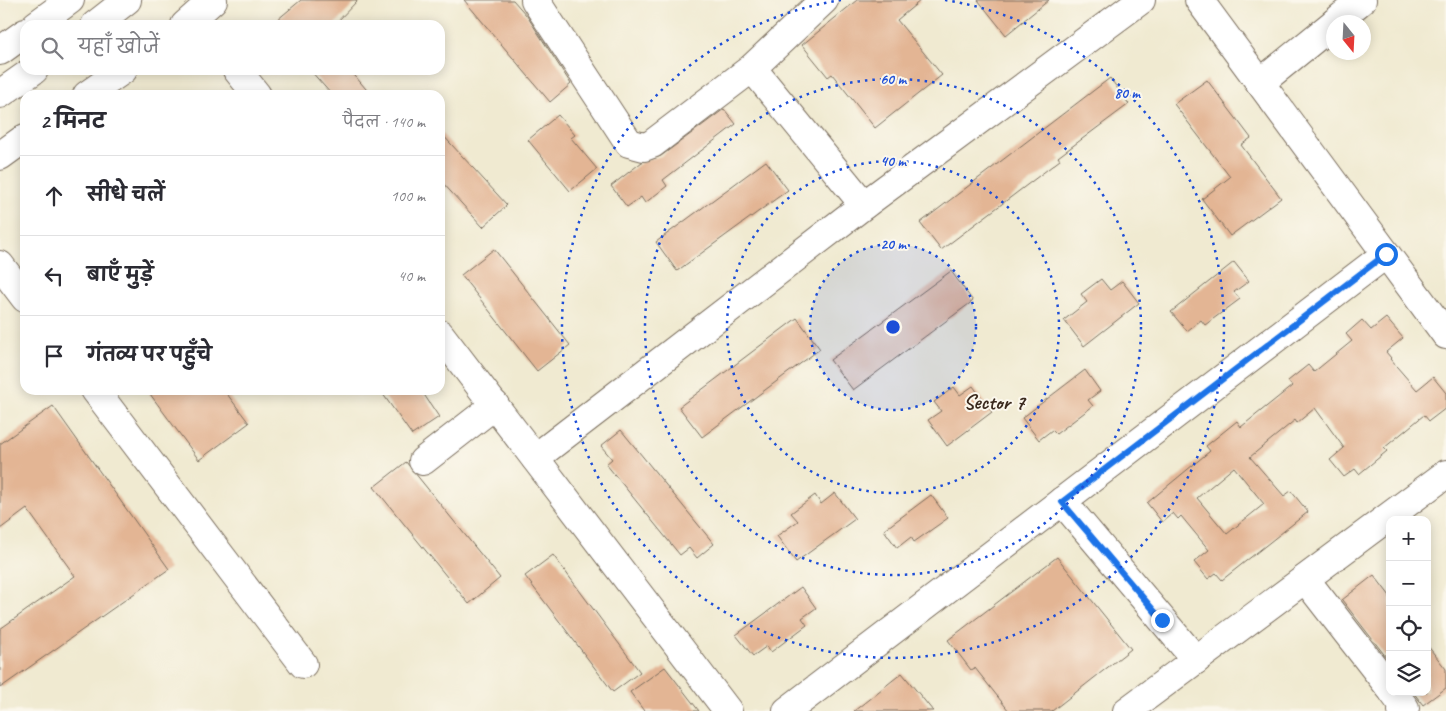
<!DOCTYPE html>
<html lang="hi">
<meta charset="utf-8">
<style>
:root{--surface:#fff;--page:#f2f2f3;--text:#2b2b33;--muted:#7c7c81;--line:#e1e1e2}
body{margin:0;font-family:Caveat,"Playpen Sans Deva",sans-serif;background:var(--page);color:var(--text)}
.controls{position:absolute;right:15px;bottom:15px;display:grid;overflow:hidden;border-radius:10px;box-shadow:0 2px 12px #0003}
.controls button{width:45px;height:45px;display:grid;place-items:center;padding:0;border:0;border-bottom:1px solid var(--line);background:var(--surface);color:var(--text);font:25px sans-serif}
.compass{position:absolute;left:1326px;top:15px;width:45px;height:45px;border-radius:50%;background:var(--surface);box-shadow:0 2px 12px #0003;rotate:162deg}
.stop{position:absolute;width:15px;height:15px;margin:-11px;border:4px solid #1a73e8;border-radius:50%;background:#fff}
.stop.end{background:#1a73e8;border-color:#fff;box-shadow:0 1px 5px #0008}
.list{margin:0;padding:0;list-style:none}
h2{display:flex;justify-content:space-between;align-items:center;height:65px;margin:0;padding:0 20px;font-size:21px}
h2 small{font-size:16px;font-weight:400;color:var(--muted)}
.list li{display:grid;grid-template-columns:32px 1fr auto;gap:15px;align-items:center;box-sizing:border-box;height:80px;padding:0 20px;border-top:1px solid var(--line)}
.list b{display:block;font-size:19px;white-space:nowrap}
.list em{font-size:16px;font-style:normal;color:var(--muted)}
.icon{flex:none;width:28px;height:28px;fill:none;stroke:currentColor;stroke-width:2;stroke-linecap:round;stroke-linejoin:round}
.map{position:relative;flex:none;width:1446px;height:711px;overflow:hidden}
.search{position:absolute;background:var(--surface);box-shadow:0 2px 12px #0003;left:20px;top:20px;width:425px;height:55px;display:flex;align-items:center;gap:12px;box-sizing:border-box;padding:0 18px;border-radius:15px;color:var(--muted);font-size:19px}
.panel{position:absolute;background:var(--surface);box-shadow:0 2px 12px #0003;left:20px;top:90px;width:425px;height:305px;border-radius:15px}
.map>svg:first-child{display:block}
.building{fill:#e3b594;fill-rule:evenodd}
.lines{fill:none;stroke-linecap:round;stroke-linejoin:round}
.minor-casing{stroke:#7a6d5d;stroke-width:30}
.minor{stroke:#fff;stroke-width:28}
.route{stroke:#1a73e8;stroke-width:6}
.ring{fill:none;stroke:#1d4ed8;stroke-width:2.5;stroke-dasharray:2.5 5}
.labels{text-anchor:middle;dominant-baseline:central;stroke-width:4;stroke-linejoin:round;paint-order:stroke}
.neighbourhood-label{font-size:21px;font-weight:bold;fill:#3b2a1e;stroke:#fbf7ec}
.centre{fill:#1d4ed8;stroke:#fbf7ec;stroke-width:2.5}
.ring-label{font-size:15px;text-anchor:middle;font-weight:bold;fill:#1d4ed8;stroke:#fbf7ec;stroke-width:4;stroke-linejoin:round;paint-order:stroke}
</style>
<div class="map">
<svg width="1446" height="711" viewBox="0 0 1446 711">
<rect width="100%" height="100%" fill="#fbf7ec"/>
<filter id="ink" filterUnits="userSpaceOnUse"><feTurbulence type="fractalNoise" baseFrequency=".02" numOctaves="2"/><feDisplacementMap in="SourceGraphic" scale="10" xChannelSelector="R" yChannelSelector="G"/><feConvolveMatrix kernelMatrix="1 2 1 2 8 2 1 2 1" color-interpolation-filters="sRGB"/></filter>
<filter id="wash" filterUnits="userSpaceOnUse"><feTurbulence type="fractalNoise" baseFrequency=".0096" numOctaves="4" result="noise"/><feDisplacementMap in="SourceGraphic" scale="20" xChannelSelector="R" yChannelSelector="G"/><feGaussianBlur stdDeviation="1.12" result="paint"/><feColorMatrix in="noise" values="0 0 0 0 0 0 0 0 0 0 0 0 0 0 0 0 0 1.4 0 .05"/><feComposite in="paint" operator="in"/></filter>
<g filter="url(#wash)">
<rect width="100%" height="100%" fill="#f0ead1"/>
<g id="blocks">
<g class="building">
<polygon points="301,0 358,0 334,25 271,25"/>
<polygon points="464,0 513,0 527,16 571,84 550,102"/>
<polygon points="857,0 921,0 897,20 942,75 875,128 832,74 828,77 802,45"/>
<polygon points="978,0 1049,0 1006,35"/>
<polygon points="310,70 350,70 371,95 332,95"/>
<polygon points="1110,78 1129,104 1058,157 1060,160 941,250 920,223"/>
<polygon points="1207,80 1251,138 1241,145 1281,198 1230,236 1202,199 1230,177 1174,104"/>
<polygon points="724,109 736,124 663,180 667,186 645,203 641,197 627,207 611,186 642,162 661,156"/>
<polygon points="558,115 575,135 571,138 597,169 570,191 528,140"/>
<polygon points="440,132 507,205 483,227 440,180"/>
<polygon points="766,161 788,190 677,271 656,242"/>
<polygon points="494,249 570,345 537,371 461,275"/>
<polygon points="1234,262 1249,281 1234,292 1240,299 1205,325 1201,320 1187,331 1171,312"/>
<polygon points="951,271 973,301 853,390 830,360"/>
<polygon points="1101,279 1110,290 1122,281 1139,303 1084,346 1064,320 1087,302 1081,294"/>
<polygon points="797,318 820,349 702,437 679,407"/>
<path d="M 1386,318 L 1403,338 L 1386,352 L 1391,358 L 1390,359 L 1417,390 L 1433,377 L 1446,393 L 1446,408 L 1429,421 L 1424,415 L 1384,448 L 1387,451 L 1359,474 L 1355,469 L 1344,477 L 1330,460 L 1344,448 L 1315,408 L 1297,423 L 1295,420 L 1250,457 L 1284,496 L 1291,491 L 1308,512 L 1222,580 L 1216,573 L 1208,579 L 1194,562 L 1209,550 L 1181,516 L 1178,519 L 1173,513 L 1162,522 L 1147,503 L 1210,451 L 1206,446 L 1237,421 L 1241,427 L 1292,386 L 1288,381 L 1308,365 L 1314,372 L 1352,341 L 1346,334 L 1362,320 L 1371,330 ZM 1234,467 L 1264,504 L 1227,534 L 1197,498 Z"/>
<polygon points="1085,370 1100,391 1088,400 1093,406 1056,434 1052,430 1039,440 1022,418"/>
<polygon points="973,386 992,412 947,446 928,420 941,411 934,402 954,387 960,395"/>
<polygon points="147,390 224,390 249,423 199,460"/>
<polygon points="380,390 421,390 439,417 412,435"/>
<polygon points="53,406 169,569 0,688 0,629 75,576 27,509 0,529 0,444"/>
<polygon points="621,430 714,544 697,558 689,548 680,555 606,464 612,459 601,446"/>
<polygon points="406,462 500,578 469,604 374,487"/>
<polygon points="835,493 855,519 796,562 777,536 798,521 791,513 815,495 821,504"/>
<polygon points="931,495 948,518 914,542 911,537 897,548 884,530"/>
<polygon points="553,555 640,672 613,692 525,576"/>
<polygon points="1057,557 1131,649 1052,711 1009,711 975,668 971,670 948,640"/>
<polygon points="1374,575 1390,596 1390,662 1342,600"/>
<polygon points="801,587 816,608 802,618 807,625 771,652 767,646 753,656 736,635"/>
<polygon points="1427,645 1446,669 1446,688 1423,705 1413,692 1427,692"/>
<polygon points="665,667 699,711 644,711 630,692"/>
<polygon points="902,673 933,711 854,711"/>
</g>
</g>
</g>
<g filter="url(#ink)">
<use href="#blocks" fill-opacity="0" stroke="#7a6d5d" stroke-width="1"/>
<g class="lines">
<g class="minor-casing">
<g id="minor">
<polyline points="535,0 629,143 644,147 652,144 752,68 824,0"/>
<polyline points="1199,0 1446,335"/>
<polyline points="1335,22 1362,0"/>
<polyline points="36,25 70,0"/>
<polyline points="95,25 127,0"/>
<polyline points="185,25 213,0"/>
<polyline points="0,51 25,33"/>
<polyline points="752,68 864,205"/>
<polyline points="237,70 257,95"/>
<polyline points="1260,83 1334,23"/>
<polyline points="0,94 34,70"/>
<polyline points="87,95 123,70"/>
<polyline points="0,156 25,138"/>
<polyline points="0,265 25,298"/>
<polyline points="440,334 728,711"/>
<polyline points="95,390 303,664"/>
<polyline points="535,458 864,205 1141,0"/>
<polyline points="423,461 495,405"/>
<polyline points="1062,501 1196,660"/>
<polyline points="1305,579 1390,688"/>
<polyline points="1393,692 1405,708 1402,711"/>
<polyline points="787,711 1386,254"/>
<polyline points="1127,711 1446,474"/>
</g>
</g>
<use href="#minor" class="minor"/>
</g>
</g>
<g class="lines" filter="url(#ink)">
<polyline class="route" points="1162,620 1062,502 1386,254"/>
</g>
<circle cx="893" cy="327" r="83" fill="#1d4ed8" fill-opacity=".12"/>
<g class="ring">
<circle cx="893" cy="327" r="83"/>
<circle cx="893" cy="327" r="166"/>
<circle cx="893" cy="327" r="248"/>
<path d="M945 0A331 331 0 1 1 841 0"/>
</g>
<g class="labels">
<g class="neighbourhood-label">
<text x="994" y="402">Sector 7</text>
</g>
</g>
<circle cx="893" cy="327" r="8" class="centre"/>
<g class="ring-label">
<text x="893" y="84">60 m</text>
<text x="1127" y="98">80 m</text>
<text x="893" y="166">40 m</text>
<text x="893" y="249">20 m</text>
</g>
</svg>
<div class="controls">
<button>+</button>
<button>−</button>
<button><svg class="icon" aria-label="locate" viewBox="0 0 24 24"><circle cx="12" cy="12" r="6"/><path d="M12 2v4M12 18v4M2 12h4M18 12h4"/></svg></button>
<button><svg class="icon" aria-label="layers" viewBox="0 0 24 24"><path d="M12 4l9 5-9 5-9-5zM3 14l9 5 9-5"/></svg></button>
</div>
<svg class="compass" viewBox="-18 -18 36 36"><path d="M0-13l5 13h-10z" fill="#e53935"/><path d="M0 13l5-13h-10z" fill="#7c7c81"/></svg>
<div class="stop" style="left:1386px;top:254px"></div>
<div class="stop end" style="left:1162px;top:620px"></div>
<div class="search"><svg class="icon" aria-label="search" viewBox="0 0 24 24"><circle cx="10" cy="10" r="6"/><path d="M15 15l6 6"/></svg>यहाँ खोजें</div>
<section class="panel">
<h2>2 मिनट<small>पैदल · 140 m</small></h2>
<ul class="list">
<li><svg class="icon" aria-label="ahead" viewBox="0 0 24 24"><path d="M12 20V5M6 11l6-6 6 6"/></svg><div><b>सीधे चलें</b></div><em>100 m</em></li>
<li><svg class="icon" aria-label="left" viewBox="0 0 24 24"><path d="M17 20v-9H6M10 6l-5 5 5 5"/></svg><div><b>बाएँ मुड़ें</b></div><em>40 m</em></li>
<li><svg class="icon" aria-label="arrive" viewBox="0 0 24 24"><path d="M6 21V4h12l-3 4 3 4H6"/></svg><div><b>गंतव्य पर पहुँचे</b></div></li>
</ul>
</section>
</div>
